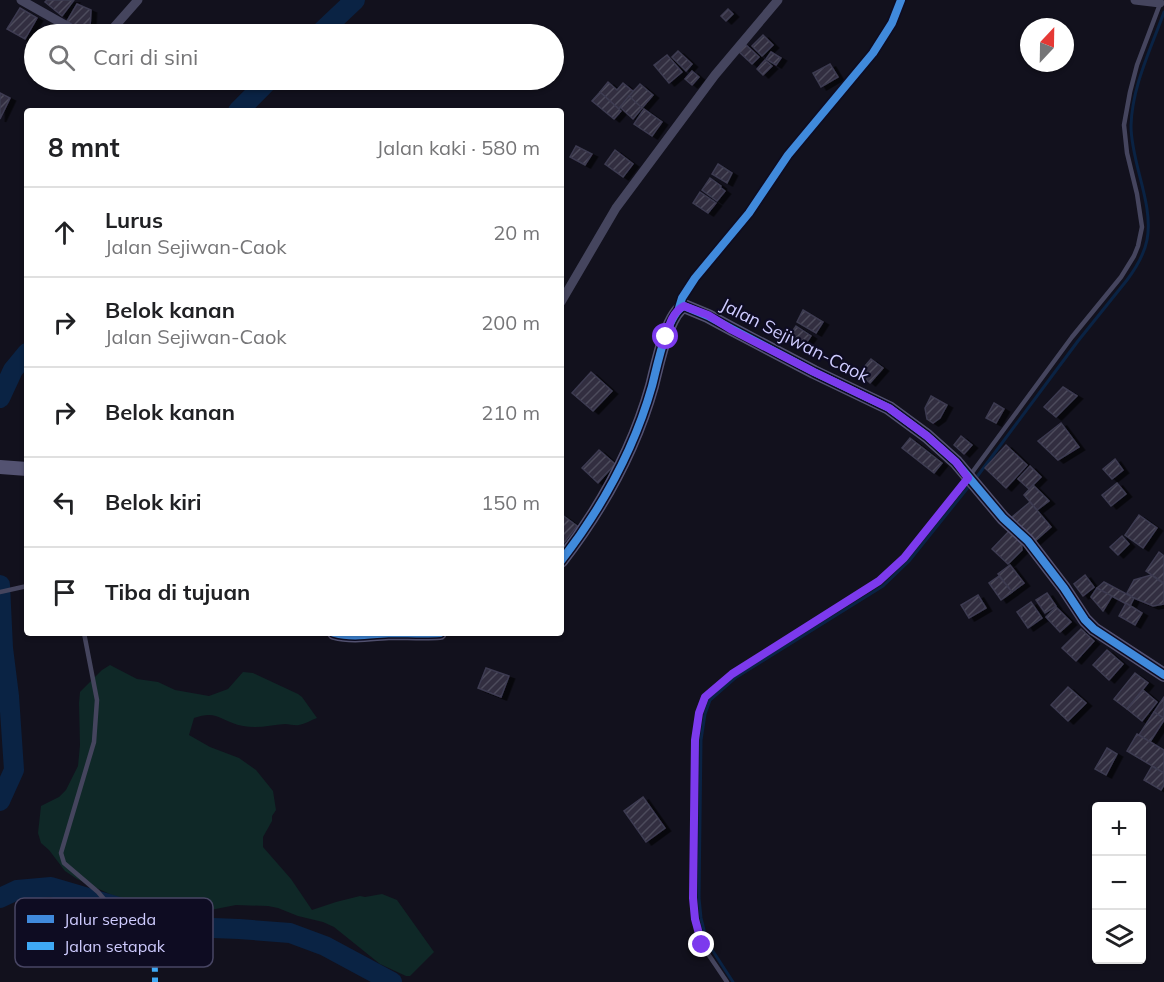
<!DOCTYPE html>
<html lang="id">
<meta charset="utf-8">
<style>
:root{--surface:#fff;--page:#f6f6f6;--text:#202124;--muted:#757577;--line:#e0e0e0}
body{margin:0;font-family:Mulish,sans-serif;background:var(--page);color:var(--text)}
.controls{position:absolute;right:18px;bottom:18px;display:grid;overflow:hidden;border-radius:6px;box-shadow:0 2px 4px #0004}
.controls button{width:54px;height:54px;display:grid;place-items:center;padding:0;border:0;border-bottom:2px solid var(--line);background:var(--surface);color:var(--text);font:30px sans-serif}
.compass{position:absolute;left:1020px;top:18px;width:54px;height:54px;border-radius:50%;background:var(--surface);box-shadow:0 2px 4px #0004;rotate:22deg}
.stop{position:absolute;width:18px;height:18px;margin:-14px;border:4px solid #7c3aed;border-radius:50%;background:#fff}
.stop.end{background:#7c3aed;border-color:#fff;box-shadow:0 2px 6px #0008}
.list{margin:0;padding:0;list-style:none}
h2{display:flex;justify-content:space-between;align-items:center;height:78px;margin:0;padding:0 24px;font-size:26px}
h2 small{font-size:20px;font-weight:400;color:var(--muted)}
.list li{display:grid;grid-template-columns:39px 1fr auto;gap:18px;align-items:center;box-sizing:border-box;height:90px;padding:0 24px;border-top:2px solid var(--line)}
.list b{display:block;font-size:22px;white-space:nowrap}
.list p{margin:0;font-size:20px;white-space:nowrap;color:var(--muted)}
.list em{font-size:20px;font-style:normal;color:var(--muted)}
.icon{flex:none;width:33px;height:33px;fill:none;stroke:currentColor;stroke-width:2;stroke-linecap:round;stroke-linejoin:round}
.map{position:relative;flex:none;width:1164px;height:982px;overflow:hidden}
.search{position:absolute;background:var(--surface);box-shadow:0 2px 4px #0004;left:24px;top:24px;width:540px;height:66px;display:flex;align-items:center;gap:15px;box-sizing:border-box;padding:0 21px;border-radius:33px;color:var(--muted);font-size:22px}
.panel{position:absolute;background:var(--surface);box-shadow:0 2px 4px #0004;left:24px;top:108px;width:540px;height:528px;border-radius:6px}
.map>svg:first-child{display:block}
.grass{fill:#0f2827}
.lines{fill:none;stroke-linecap:round;stroke-linejoin:round}
.stream{stroke:#0a2344;stroke-width:3}
.river{stroke:#0a2344;stroke-width:20}
.building{fill:url(#building-hatch);stroke:#3d3b51;stroke-width:1.5;filter:url(#shadow)}
.lane{stroke:#45455e;stroke-width:4.5}
.street{stroke:#45455e;stroke-width:9}
.secondary{stroke:#535271;stroke-width:14}
.quiet{stroke:#3fa9f5;stroke-width:6;stroke-dasharray:12 6;stroke-linecap:butt}
.cycleway-casing{stroke:#0e0c22;stroke-width:11}
.cycleway{stroke:#408adc;stroke-width:8}
.route{stroke:#7c3aed;stroke-width:8}
.labels{text-anchor:middle;dominant-baseline:central;stroke-width:4.5;stroke-linejoin:round;paint-order:stroke}
.street-label{font-size:18px;fill:#cfccff;stroke:#0e0c22}
.key{fill:#0e0c22;stroke:#484664;stroke-width:1.5}
.key-label{font-size:16px;fill:#cfccff}
</style>
<div class="map">
<svg width="1164" height="982" viewBox="0 0 1164 982">
<defs>
<pattern id="building-hatch" width="6" height="6" patternUnits="userSpaceOnUse" patternTransform="scale(1.5)"><rect width="6" height="6" fill="#302e3f"/><path d="M-1 1l2-2M0 6l6-6M5 7l2-2" fill="none" stroke="#4d4b5c"/></pattern>
<filter id="shadow"><feDropShadow dx="5.5" dy="3" stdDeviation="0" flood-color="#0009"/></filter>
</defs>
<rect width="100%" height="100%" fill="#12111d"/>
<path class="grass" d="M 110,665 L 137,679 L 158,682 L 175,690 L 209,696 L 228,689 L 243,672 L 253,673 L 298,694 L 302,697 L 317,718 C 311,720 305,724 299,725 C 295,726 290,724 285,724 C 271,725 258,729 243,726 C 222,722 217,709 194,718 L 189,735 L 210,747 L 239,758 L 256,770 L 273,791 L 276,810 L 272,816 L 272,821 L 263,837 L 263,847 L 291,879 L 312,910 L 336,902 L 360,896 L 365,897 L 382,894 L 397,900 L 434,952 L 410,976 L 406,976 L 380,964 L 334,927 L 323,922 L 298,916 L 278,908 L 268,906 L 236,905 L 190,914 L 171,912 L 127,902 L 77,879 L 65,871 L 49,850 L 41,843 L 38,833 L 41,806 L 59,797 L 66,790 L 78,766 L 80,745 L 79,703 L 80,692 L 102,670 Z"/>
<g class="lines">
<g class="stream">
<path d="M 976,478 L 1078,341 L 1127,280 C 1136,268 1144,255 1147,240 C 1154,204 1131,163 1131,126 C 1132,86 1151,49 1164,12"/>
<polyline points="733,982 707,942 701,918 699,898 701,740 705,714 710,700 735,678 883,586 909,561 970,485"/>
</g>
<g class="river">
<polyline points="319,34 355,0"/>
<polyline points="238,111 269,80"/>
<polyline points="0,398 13,370 27,353"/>
<polyline points="0,585 3,648 9,696 14,770 0,801"/>
<polyline points="0,898 17,890 51,887 187,927 239,929 290,933 325,946 392,982"/>
</g>
</g>
<g class="building">
<polygon points="47,0 74,0 62,16 45,2"/>
<polygon points="77,4 91,10 90,28 79,30 67,21"/>
<polygon points="20,8 37,18 25,39 7,29"/>
<polygon points="728,9 733,14 726,21 721,16"/>
<polygon points="763,35 773,45 762,56 752,46"/>
<polygon points="744,43 759,57 752,64 737,50"/>
<polygon points="678,51 692,64 686,71 672,57"/>
<polygon points="771,52 781,58 776,65 766,59"/>
<polygon points="667,55 682,72 669,83 654,65"/>
<polygon points="765,60 772,66 763,75 757,69"/>
<polygon points="830,64 838,77 821,87 813,73"/>
<polygon points="692,71 699,77 692,85 685,79"/>
<polygon points="608,82 617,90 623,83 634,92 619,109 600,92"/>
<polygon points="640,84 653,95 642,108 629,96"/>
<polygon points="600,92 621,111 614,119 592,101"/>
<polygon points="0,93 10,98 0,119"/>
<polygon points="629,96 642,108 633,119 620,107"/>
<polygon points="644,109 662,122 652,136 634,124"/>
<polygon points="576,146 592,154 585,165 570,157"/>
<polygon points="615,150 633,164 623,177 605,164"/>
<polygon points="718,164 732,173 727,183 712,174"/>
<polygon points="710,178 721,186 720,187 725,191 717,201 702,190"/>
<polygon points="700,192 716,203 708,213 693,203"/>
<polygon points="803,310 823,322 816,333 797,322"/>
<polygon points="796,326 811,336 804,346 789,336"/>
<polygon points="871,359 883,368 870,383 859,373"/>
<polygon points="591,372 612,391 593,411 572,393"/>
<polygon points="1063,387 1077,396 1056,417 1044,407"/>
<polygon points="931,396 947,405 940,418 933,423 927,419 925,408"/>
<polygon points="994,403 1004,409 996,423 986,418"/>
<polygon points="1061,423 1079,447 1058,460 1038,441"/>
<polygon points="961,436 972,445 964,454 954,445"/>
<polygon points="910,438 942,463 934,473 902,448"/>
<polygon points="1006,445 1027,465 1006,488 985,468"/>
<polygon points="599,450 615,464 598,483 582,468"/>
<polygon points="1115,459 1123,470 1112,479 1103,469"/>
<polygon points="1030,466 1041,477 1029,489 1018,479"/>
<polygon points="1117,483 1126,494 1111,506 1102,495"/>
<polygon points="1033,485 1049,501 1037,510 1024,495"/>
<polygon points="1030,502 1051,527 1034,542 1012,517"/>
<polygon points="561,514 577,526 563,544 561,543"/>
<polygon points="1139,515 1157,528 1143,548 1125,535"/>
<polygon points="1011,529 1021,538 1022,550 1008,564 992,549"/>
<polygon points="1122,536 1129,544 1118,555 1110,547"/>
<polygon points="1159,552 1164,556 1164,583 1146,571"/>
<polygon points="1010,565 1024,583 1012,592 998,574"/>
<polygon points="1085,575 1094,587 1083,596 1074,584"/>
<polygon points="1151,575 1164,584 1164,604 1153,606 1134,598 1127,593 1134,580"/>
<polygon points="999,576 1012,592 1001,600 989,583"/>
<polygon points="1104,582 1134,598 1130,606 1097,588"/>
<polygon points="1097,588 1112,596 1103,611 1091,597"/>
<polygon points="1047,593 1056,606 1045,613 1036,600"/>
<polygon points="978,595 986,608 969,618 961,605"/>
<polygon points="1031,602 1042,618 1028,628 1017,612"/>
<polygon points="1126,603 1142,613 1135,625 1119,616"/>
<polygon points="1056,607 1071,622 1060,632 1046,617"/>
<polygon points="1081,629 1094,641 1076,661 1062,648"/>
<polygon points="1107,650 1123,664 1109,680 1093,665"/>
<polygon points="486,668 509,676 501,697 478,688"/>
<polygon points="1135,673 1148,683 1127,709 1114,699"/>
<polygon points="1068,687 1086,703 1068,721 1051,705"/>
<polygon points="1143,690 1157,702 1142,721 1127,709"/>
<polygon points="1164,697 1164,718 1154,712"/>
<polygon points="1154,712 1164,718 1164,720 1150,742 1139,735"/>
<polygon points="1137,734 1164,750 1164,773 1127,751"/>
<polygon points="1107,748 1117,754 1106,775 1095,769"/>
<polygon points="1152,766 1164,773 1164,785 1161,790 1144,780"/>
<polygon points="643,797 665,828 646,842 624,811"/>
</g>
<g class="lines">
<g class="lane">
<polyline points="0,592 27,586"/>
<polyline points="84,633 97,700 94,742 61,853 64,863 98,892 114,911 135,930"/>
<polyline points="727,982 702,945 695,919 693,898 695,740 699,713 705,697 732,674 879,581 904,557 968,478 1072,337 1121,277 1134,256 1138,246 1142,227 1137,194 1127,153 1124,125 1130,92 1137,65 1160,4"/>
</g>
<g class="street">
<polyline points="21,0 81,34"/>
<polyline points="1135,0 1160,3"/>
<polyline points="108,34 138,0"/>
<polyline points="561,302 616,208 715,75 778,0"/>
<polyline points="679,308 682,298 695,278 749,213 788,155 873,53 892,23 901,0"/>
</g>
<g class="secondary">
<polyline points="0,467 27,469"/>
<path d="M 561,561 C 601,509 634,450 652,386 C 657,367 667,314 684,306 L 708,316 L 732,329 L 814,372 L 889,408 L 927,436 L 956,462 L 1003,518 L 1028,541 L 1064,588 L 1085,620 L 1094,629 L 1164,675"/>
<path d="M 334,633 C 353,638 372,634 391,633 C 408,633 424,634 440,633"/>
</g>
<path class="quiet" d="M 135,930 C 155,952 155,953 155,982"/>
<g class="cycleway-casing">
<g id="cycleway">
<polyline points="679,308 682,298 695,278 749,213 788,155 873,53 892,23 901,0"/>
<path d="M 561,561 C 601,509 634,450 652,386 C 657,367 667,314 684,306 L 708,316 L 732,329 L 814,372 L 889,408 L 927,436 L 956,462 L 1003,518 L 1028,541 L 1064,588 L 1085,620 L 1094,629 L 1164,675"/>
<path d="M 334,633 C 353,638 372,634 391,633 C 408,633 424,634 440,633"/>
</g>
</g>
<use href="#cycleway" class="cycleway"/>
</g>
<g class="lines">
<path class="route" d="M 666,337 C 669,326 672,312 684,306 L 708,315 L 732,330 L 814,372 L 889,408 L 927,436 L 956,462 L 968,478 L 904,558 L 879,581 L 732,674 L 705,697 L 699,713 L 695,740 L 693,898 L 695,919 L 702,945"/>
</g>
<g class="labels">
<g class="street-label">
<text transform="translate(795 340) rotate(27)">Jalan Sejiwan-Caok</text>
</g>
</g>
<rect x="15" y="898" width="198" height="69" rx="9" class="key"/>
<rect x="27" y="915" width="27" height="8" fill="#408adc"/>
<rect x="27" y="942" width="27" height="8" fill="#3fa9f5"/>
<g class="key-label">
<text x="64" y="925">Jalur sepeda</text>
<text x="64" y="952">Jalan setapak</text>
</g>
</svg>
<div class="controls">
<button>+</button>
<button>−</button>
<button><svg class="icon" aria-label="layers" viewBox="0 0 24 24"><path d="M12 4l9 5-9 5-9-5zM3 14l9 5 9-5"/></svg></button>
</div>
<svg class="compass" viewBox="-18 -18 36 36"><path d="M0-13l5 13h-10z" fill="#e53935"/><path d="M0 13l5-13h-10z" fill="#757577"/></svg>
<div class="stop" style="left:666px;top:337px"></div>
<div class="stop end" style="left:702px;top:945px"></div>
<div class="search"><svg class="icon" aria-label="search" viewBox="0 0 24 24"><circle cx="10" cy="10" r="6"/><path d="M15 15l6 6"/></svg>Cari di sini</div>
<section class="panel">
<h2>8 mnt<small>Jalan kaki · 580 m</small></h2>
<ul class="list">
<li><svg class="icon" aria-label="ahead" viewBox="0 0 24 24"><path d="M12 20V5M6 11l6-6 6 6"/></svg><div><b>Lurus</b><p>Jalan Sejiwan-Caok</p></div><em>20 m</em></li>
<li><svg class="icon" aria-label="right" viewBox="0 0 24 24"><path d="M7 20v-9h11M14 6l5 5-5 5"/></svg><div><b>Belok kanan</b><p>Jalan Sejiwan-Caok</p></div><em>200 m</em></li>
<li><svg class="icon" aria-label="right" viewBox="0 0 24 24"><path d="M7 20v-9h11M14 6l5 5-5 5"/></svg><div><b>Belok kanan</b></div><em>210 m</em></li>
<li><svg class="icon" aria-label="left" viewBox="0 0 24 24"><path d="M17 20v-9H6M10 6l-5 5 5 5"/></svg><div><b>Belok kiri</b></div><em>150 m</em></li>
<li><svg class="icon" aria-label="arrive" viewBox="0 0 24 24"><path d="M6 21V4h12l-3 4 3 4H6"/></svg><div><b>Tiba di tujuan</b></div></li>
</ul>
</section>
</div>
